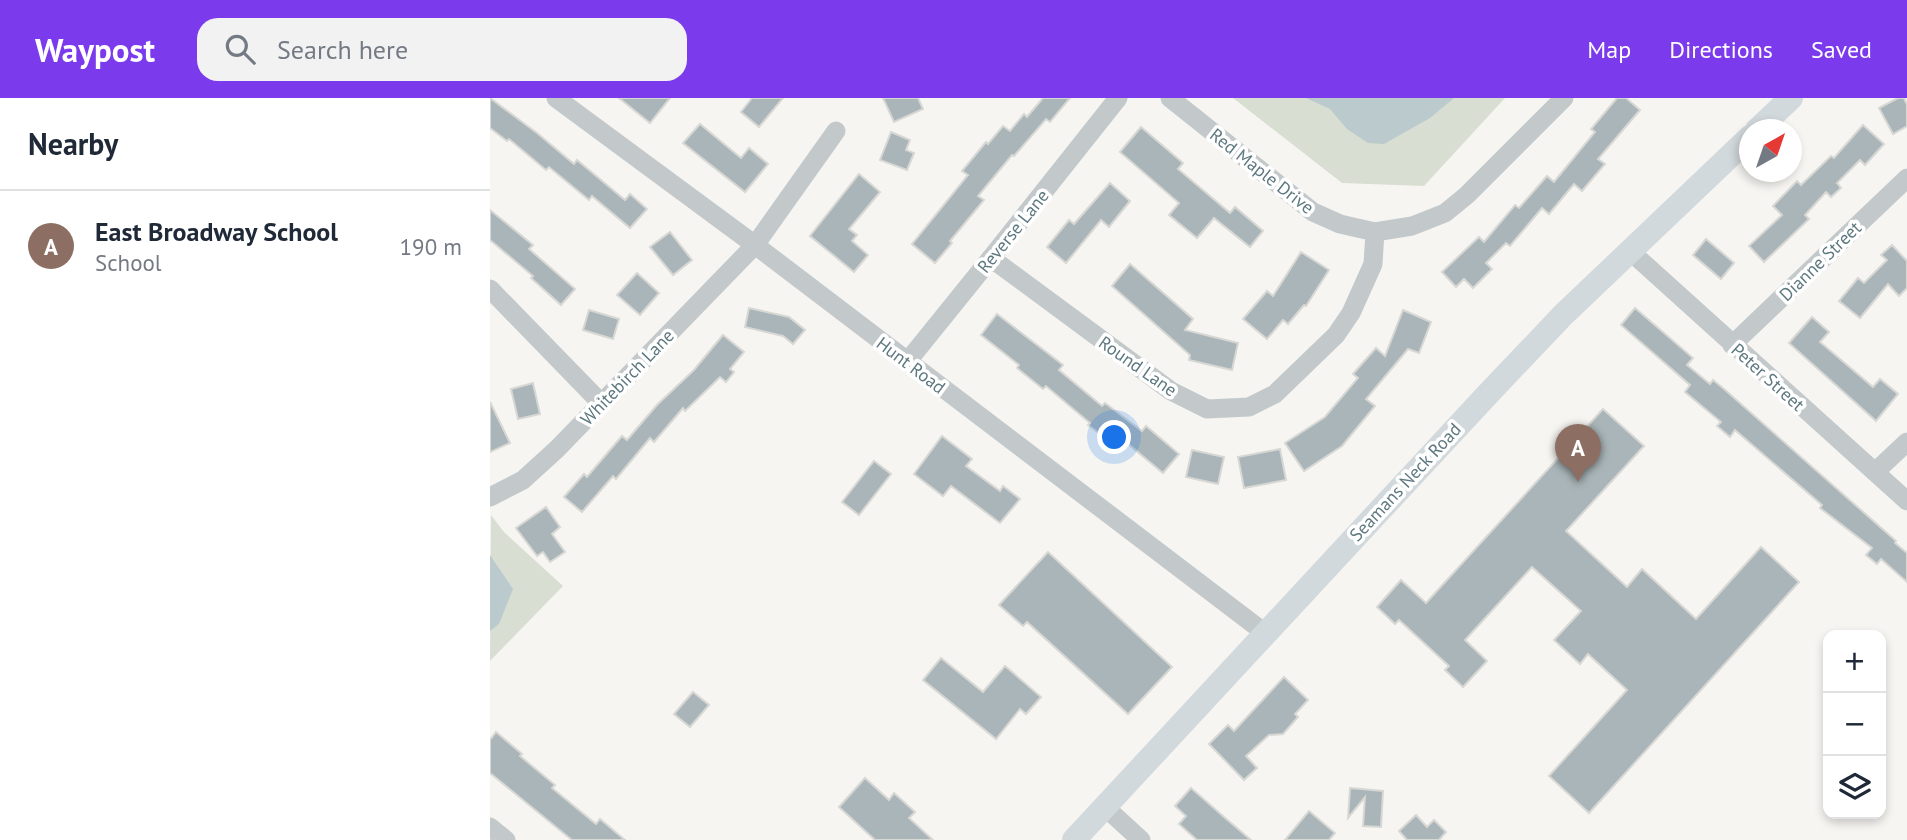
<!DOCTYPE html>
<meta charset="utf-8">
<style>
:root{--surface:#fff;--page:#f2f2f3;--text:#1f2937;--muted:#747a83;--line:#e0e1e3;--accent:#7c3aed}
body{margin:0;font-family:"PT Sans",sans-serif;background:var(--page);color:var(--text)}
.controls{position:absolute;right:21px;bottom:21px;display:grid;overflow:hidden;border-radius:14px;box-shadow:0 4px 10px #0003}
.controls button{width:63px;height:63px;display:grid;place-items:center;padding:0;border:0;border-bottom:2px solid var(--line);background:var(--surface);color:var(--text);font:35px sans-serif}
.compass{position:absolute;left:1249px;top:21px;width:63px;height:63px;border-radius:50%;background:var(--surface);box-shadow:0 4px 10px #0003;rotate:40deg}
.you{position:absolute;left:625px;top:340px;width:24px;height:24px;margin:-18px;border:5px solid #fff;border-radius:50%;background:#1a73e8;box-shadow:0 0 0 10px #1a73e833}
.badge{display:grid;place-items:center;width:46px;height:46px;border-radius:50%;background:var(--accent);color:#fff;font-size:23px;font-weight:700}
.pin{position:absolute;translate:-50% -58px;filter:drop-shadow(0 2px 4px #0008)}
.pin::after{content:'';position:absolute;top:37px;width:24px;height:21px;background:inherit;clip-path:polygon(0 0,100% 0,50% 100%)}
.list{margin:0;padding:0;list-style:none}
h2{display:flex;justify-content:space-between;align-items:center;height:91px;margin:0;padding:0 28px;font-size:30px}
h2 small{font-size:23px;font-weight:400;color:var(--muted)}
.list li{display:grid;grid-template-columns:46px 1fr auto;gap:21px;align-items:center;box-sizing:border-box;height:112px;padding:0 28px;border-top:2px solid var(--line)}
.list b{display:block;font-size:26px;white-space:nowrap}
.list p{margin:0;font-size:23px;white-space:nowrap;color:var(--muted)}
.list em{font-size:23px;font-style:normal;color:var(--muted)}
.icon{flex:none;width:38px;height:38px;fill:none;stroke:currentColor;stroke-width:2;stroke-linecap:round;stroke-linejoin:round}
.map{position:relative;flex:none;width:1417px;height:742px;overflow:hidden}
header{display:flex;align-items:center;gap:42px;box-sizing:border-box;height:98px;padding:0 35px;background:var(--accent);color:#fff}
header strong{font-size:33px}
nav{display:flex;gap:38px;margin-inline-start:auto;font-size:24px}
.search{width:490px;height:63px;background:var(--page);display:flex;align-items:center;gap:18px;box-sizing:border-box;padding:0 24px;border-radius:21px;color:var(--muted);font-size:26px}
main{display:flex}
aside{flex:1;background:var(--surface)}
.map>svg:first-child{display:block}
.green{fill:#d9ded2}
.water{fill:#bacacd}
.building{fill:#a9b5b8;stroke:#d7d7d4;stroke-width:2}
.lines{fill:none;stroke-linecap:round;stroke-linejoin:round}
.minor{stroke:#c3c9cb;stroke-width:19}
.major{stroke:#d2d9dc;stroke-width:24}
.labels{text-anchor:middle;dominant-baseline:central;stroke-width:7;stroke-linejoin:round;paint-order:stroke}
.street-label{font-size:18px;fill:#5e7880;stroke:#fff}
</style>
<header>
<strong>Waypost</strong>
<div class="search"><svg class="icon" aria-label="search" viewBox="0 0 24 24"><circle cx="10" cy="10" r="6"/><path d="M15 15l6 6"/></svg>Search here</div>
<nav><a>Map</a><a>Directions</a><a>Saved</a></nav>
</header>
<main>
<aside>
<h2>Nearby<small></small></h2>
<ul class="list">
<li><span class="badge" style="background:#8d6e63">A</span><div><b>East Broadway School</b><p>School</p></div><em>190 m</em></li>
</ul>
</aside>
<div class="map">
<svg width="1417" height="742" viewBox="0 0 1417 742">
<rect width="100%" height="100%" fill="#f6f5f2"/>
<g class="green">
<polygon points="743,0 1015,0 934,88 852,85"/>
<polygon points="1,417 14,434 73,488 0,563"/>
</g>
<g class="water">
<polygon points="816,0 964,0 940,20 894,46 878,45 857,31 840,11"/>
<polygon points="0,457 23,491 9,526 0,533"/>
</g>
<g class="building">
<polygon points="0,0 47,35 84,66 87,62 135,102 140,96 157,111 140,130 102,98 99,102 59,69 56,72 19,41 17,43 0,30"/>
<polygon points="129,0 180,0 160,25"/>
<polygon points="262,0 293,0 269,29 251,14"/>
<polygon points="393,0 428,0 433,11 404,24"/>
<polygon points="553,0 580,0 560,24 556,21 524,58 522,57 488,98 494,102 460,143 462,145 445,165 422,146 478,77 472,73 496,44 498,46 513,28 520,33 534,16 537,19"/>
<polygon points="1127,0 1136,0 1150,12 1108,61 1115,66 1092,93 1084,86 1059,116 1052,110 1020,148 1016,145 996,165 1002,171 983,190 974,181 966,189 952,174 989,139 994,144 1025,107 1029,110 1057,78 1064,84 1105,34 1101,31"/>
<polygon points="1408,0 1414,0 1417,7 1417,28 1403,36 1389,10"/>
<polygon points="210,26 251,60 259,50 278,66 255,94 193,45"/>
<polygon points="1373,27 1394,46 1375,67 1370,62 1347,85 1351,90 1341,99 1336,94 1315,117 1319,121 1274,164 1259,148 1292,117 1283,108 1307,83 1311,87 1341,58 1344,60"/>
<polygon points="651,29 693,65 688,71 740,115 745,109 773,133 760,149 724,120 707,140 679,117 689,105 630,54"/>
<polygon points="401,34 420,42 416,52 424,55 417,72 390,62"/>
<polygon points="369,76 390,94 359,131 367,137 362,143 378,157 364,174 320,138"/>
<polygon points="620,85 640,103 619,129 611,122 576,165 557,149 579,122 584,126"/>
<polygon points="0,112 43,147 39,151 85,191 71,207 41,180 43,178 0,142"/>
<polygon points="180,134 202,162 183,177 160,149"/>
<polygon points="1216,141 1244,165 1231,181 1203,157"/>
<polygon points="1402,147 1417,163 1417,190 1409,198 1398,186 1370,220 1349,203 1368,180 1374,185 1397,162 1391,157"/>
<polygon points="811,154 839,172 816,208 814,207 798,226 793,222 777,241 753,221 777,193 783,198"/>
<polygon points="640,166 703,221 695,232 748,245 742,272 699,262 700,257 622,188"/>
<polygon points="147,175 169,195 150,217 127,197"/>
<polygon points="259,210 299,219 315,232 303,246 293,238 255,229"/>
<polygon points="1145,210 1203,260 1197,267 1220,286 1223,282 1234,291 1406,443 1405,445 1417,455 1417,484 1391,461 1387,466 1376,457 1382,450 1330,410 1332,407 1245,332 1240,339 1227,328 1231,324 1195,294 1200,287 1131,227"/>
<polygon points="99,212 129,221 123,241 93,232"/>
<polygon points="913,212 941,224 929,255 918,251 876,301 885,308 852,348 814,373 795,345 835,319 868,280 863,276 886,250 895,258"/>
<polygon points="507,216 573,267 569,272 612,308 615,305 652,333 656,328 689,356 673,375 632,341 626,348 598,327 600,325 556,288 553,291 527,270 529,267 491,237"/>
<polygon points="1322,219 1339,234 1330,244 1383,289 1390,281 1408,296 1386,323 1299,245"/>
<polygon points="233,237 254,254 240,271 244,274 236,284 230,279 195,313 193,310 164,344 160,340 126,381 123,378 92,414 74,399 94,376 97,379 132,338 137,342 167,307 204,272"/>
<polygon points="43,285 50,316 28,321 21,291"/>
<polygon points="0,304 20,345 0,354"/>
<polygon points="1113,311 1154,348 1076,433 1137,489 1152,471 1206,521 1271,449 1309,484 1099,715 1059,678 1137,592 1098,556 1090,566 1064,542 1091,513 1042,469 975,542 997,563 973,589 955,572 959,568 909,522 905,526 887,509 911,482 936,505"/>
<polygon points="452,338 482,361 476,368 510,393 513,388 530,401 510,425 461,388 453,398 424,376"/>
<polygon points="790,351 796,382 754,390 748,359"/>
<polygon points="702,352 734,359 728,386 696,379"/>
<polygon points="384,363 401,376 369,417 352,404"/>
<polygon points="56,409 70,429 62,436 75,454 60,464 53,454 47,458 26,430"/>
<polygon points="558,454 682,569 638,616 537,524 533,528 509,507"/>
<polygon points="451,560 493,594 515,568 551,599 536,616 530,611 506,641 433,582"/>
<polygon points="794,579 818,602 805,616 808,619 793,636 779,637 756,658 767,670 754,682 719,646 738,627 744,633"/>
<polygon points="203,594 219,607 200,629 184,616"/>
<polygon points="6,634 32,656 30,658 65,687 62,690 106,726 110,721 135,742 82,742 0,675 0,642"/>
<polygon points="375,680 399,702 404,695 425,714 419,720 443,742 385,742 349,709"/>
<polygon points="701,690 734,719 761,742 707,742 689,726 696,718 685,708"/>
<polygon points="860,690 893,693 891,729 873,728 875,699 858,720"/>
<polygon points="819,713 845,735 839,742 795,742"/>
<polygon points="926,717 937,729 944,722 956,734 949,742 917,742 909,733"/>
</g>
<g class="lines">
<g class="minor">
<polyline points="66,0 265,147 775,535"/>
<polyline points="680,0 823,114 850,126 885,134 922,128 955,115 977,97 1074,0"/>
<polyline points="1140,153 1417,403"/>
<polyline points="501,160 681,293 717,311 759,309 785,296 846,237 861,215 883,166 885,134"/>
<polyline points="0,191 111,305"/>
<polyline points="1242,247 1417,80"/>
<polyline points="417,264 501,160 628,0"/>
<polyline points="1385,374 1417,344"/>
<polyline points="0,399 33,382 67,351 265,147 346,33"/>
<polyline points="615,709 651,742"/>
<polyline points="0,729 16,742"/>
</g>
<g class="major">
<polyline points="1267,32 1301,0"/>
<polyline points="584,742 997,297 1073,217 1260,39"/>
</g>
</g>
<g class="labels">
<g class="street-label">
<text transform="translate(772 73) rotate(38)">Red Maple Drive</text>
<text transform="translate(523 133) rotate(-51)">Reverse Lane</text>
<text transform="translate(1330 163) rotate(-44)">Dianne Street</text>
<text transform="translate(421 267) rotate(37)">Hunt Road</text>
<text transform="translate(648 268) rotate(35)">Round Lane</text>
<text transform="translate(137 279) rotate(-46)">Whitebirch Lane</text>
<text transform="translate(1278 279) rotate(42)">Peter Street</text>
<text transform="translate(915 384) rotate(-47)">Seamans Neck Road</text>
</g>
</g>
</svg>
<div class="controls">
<button>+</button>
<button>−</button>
<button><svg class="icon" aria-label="layers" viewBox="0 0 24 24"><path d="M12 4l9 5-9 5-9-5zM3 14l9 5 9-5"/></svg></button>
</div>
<svg class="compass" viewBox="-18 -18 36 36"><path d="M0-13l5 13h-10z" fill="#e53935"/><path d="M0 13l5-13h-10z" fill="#747a83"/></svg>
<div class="you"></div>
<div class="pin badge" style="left:1088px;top:384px;background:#8d6e63">A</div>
</div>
</main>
